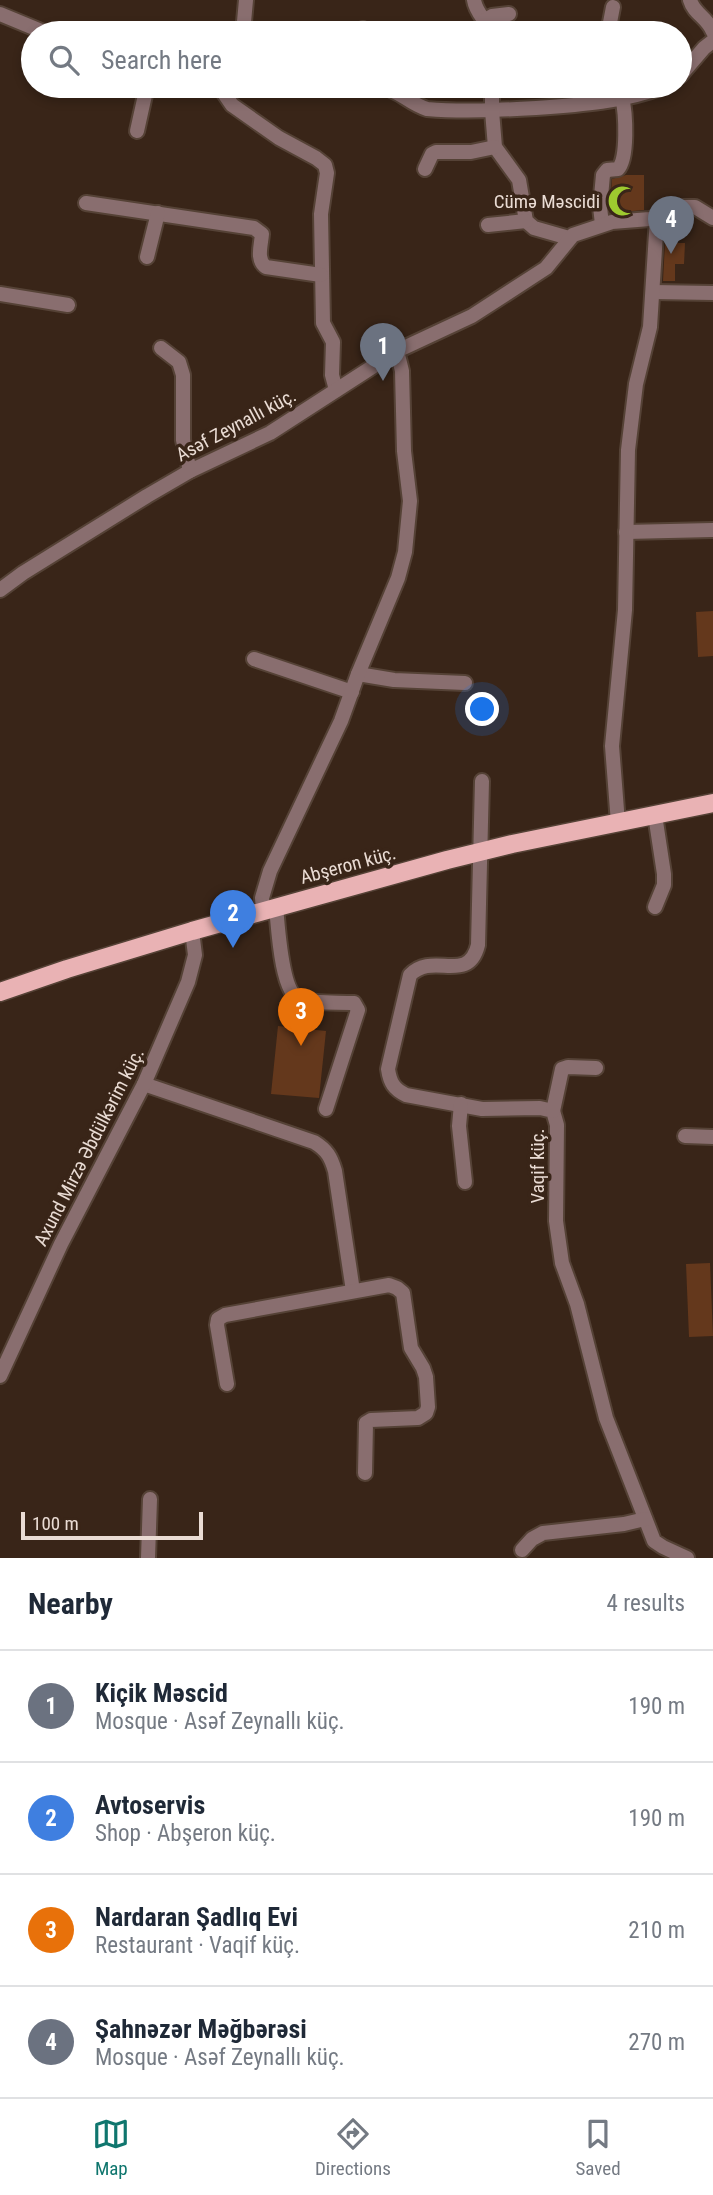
<!DOCTYPE html>
<meta charset="utf-8">
<style>
:root{--surface:#fff;--page:#f2f2f3;--text:#1f2937;--muted:#747a83;--line:#e0e1e3;--accent:#0f766e}
body{margin:0;font-family:"Roboto Condensed",sans-serif;background:var(--page);color:var(--text)}
.scale{position:absolute;left:21px;bottom:18px;width:182px;box-sizing:border-box;padding-left:7px;border:4px solid #eadcd4;border-top:0;font-size:19px;line-height:24px;white-space:nowrap;color:#eadcd4;-webkit-text-stroke:5px #392518;paint-order:stroke}
.you{position:absolute;left:483px;top:710px;width:24px;height:24px;margin:-18px;border:5px solid #fff;border-radius:50%;background:#1a73e8;box-shadow:0 0 0 10px #1a73e833}
.badge{display:grid;place-items:center;width:46px;height:46px;border-radius:50%;background:var(--accent);color:#fff;font-size:23px;font-weight:700}
.pin{position:absolute;translate:-50% -58px;filter:drop-shadow(0 2px 4px #0008)}
.pin::after{content:'';position:absolute;top:37px;width:24px;height:21px;background:inherit;clip-path:polygon(0 0,100% 0,50% 100%)}
.list{margin:0;padding:0;list-style:none}
h2{display:flex;justify-content:space-between;align-items:center;height:91px;margin:0;padding:0 28px;font-size:30px}
h2 small{font-size:23px;font-weight:400;color:var(--muted)}
.list li{display:grid;grid-template-columns:46px 1fr auto;gap:21px;align-items:center;box-sizing:border-box;height:112px;padding:0 28px;border-top:2px solid var(--line)}
.list b{display:block;font-size:26px;white-space:nowrap}
.list p{margin:0;font-size:23px;white-space:nowrap;color:var(--muted)}
.list em{font-size:23px;font-style:normal;color:var(--muted)}
.icon{flex:none;width:38px;height:38px;fill:none;stroke:currentColor;stroke-width:2;stroke-linecap:round;stroke-linejoin:round}
.map{position:relative;flex:none;width:713px;height:1558px;overflow:hidden}
.search{position:absolute;background:var(--surface);box-shadow:0 4px 10px #0003;left:21px;right:21px;top:21px;height:77px;display:flex;align-items:center;gap:18px;box-sizing:border-box;padding:0 24px;border-radius:38px;color:var(--muted);font-size:26px}
.sheet{height:539px;background:var(--surface)}
nav{display:flex;justify-content:space-around;align-items:center;box-sizing:border-box;height:98px;border-top:2px solid var(--line);background:var(--surface);font-size:19px;color:var(--muted)}
nav a{display:grid;justify-items:center;gap:4px}
nav .on{color:var(--accent)}
.map>svg:first-child{display:block}
.building{fill:#64381c}
.lines{fill:none;stroke-linecap:round;stroke-linejoin:round}
.minor-casing{stroke:#554236;stroke-width:18}
.major-casing{stroke:#554236;stroke-width:21}
.minor{stroke:#896e6f;stroke-width:14}
.major{stroke:#e9b2b4;stroke-width:18}
.labels{text-anchor:middle;dominant-baseline:central;stroke-width:7;stroke-linejoin:round;paint-order:stroke}
.poi-label{font-size:19px;fill:#eadcd4;stroke:#392518;text-anchor:end}
.street-label{font-size:19px;fill:#eadcd4;stroke:#392518}
</style>
<div class="map">
<svg width="713" height="1558" viewBox="0 0 713 1558">
<rect width="100%" height="100%" fill="#392518"/>
<g class="building">
<polygon points="626,175 644,175 644,210 610,213 612,179"/>
<polygon points="665,243 685,243 684,264 675,264 675,281 663,281"/>
<polygon points="713,611 713,656 698,657 696,612"/>
<polygon points="278,1026 326,1031 319,1098 271,1094"/>
<polygon points="710,1263 713,1336 689,1337 686,1264"/>
</g>
<g class="lines">
<g class="minor-casing">
<g id="minor">
<path d="M 474,0 C 476,14 487,20 491,33"/>
<path d="M 690,0 C 694,14 708,18 713,32"/>
<polyline points="0,14 46,33"/>
<polyline points="485,20 492,16 509,14"/>
<polyline points="243,33 246,0"/>
<polyline points="362,33 363,29"/>
<polyline points="608,33 613,7"/>
<polyline points="680,76 704,48 713,41"/>
<polyline points="219,86 232,105 279,138 316,158 325,165 327,173 321,214 323,323 333,342 332,375 336,390"/>
<path d="M 379,86 C 400,90 408,103 427,109 C 463,112 500,110 536,108 C 580,105 624,102 665,86"/>
<polyline points="492,86 492,111 495,147 519,180 526,221 534,228 569,238"/>
<polyline points="603,86 603,101"/>
<polyline points="137,131 147,86"/>
<polyline points="425,169 432,154 436,152 471,152 495,147"/>
<path d="M 86,203 L 254,228 L 262,234 C 261,246 256,260 266,267 L 321,275"/>
<path d="M 602,224 L 600,207 L 603,175 L 607,170 L 618,169 C 628,159 626,113 622,98"/>
<polyline points="488,225 526,221"/>
<polyline points="147,257 158,213"/>
<polyline points="653,292 713,293"/>
<polyline points="0,294 68,305"/>
<polyline points="161,348 179,362 183,375 183,440 190,471"/>
<polyline points="626,532 712,530"/>
<polyline points="0,590 23,573 147,496 190,471 270,433 397,351 472,316 546,268 573,235 612,222 650,219 683,207 695,207 713,218"/>
<polyline points="254,659 352,692"/>
<polyline points="358,674 394,680 465,683"/>
<path d="M 482,781 L 478,945 C 468,985 433,951 410,975 L 388,1069 C 390,1083 394,1089 406,1095 L 482,1109 L 540,1108 L 553,1111 L 557,1125 L 556,1221 L 562,1263 L 577,1304 L 606,1418 L 654,1541 L 663,1547 L 687,1558"/>
<polyline points="618,823 612,746 625,610 628,450 636,384 650,327 657,218"/>
<path d="M 276,907 C 278,925 281,992 299,999 C 315,1004 337,1002 354,1003 L 358,1010 L 326,1109"/>
<polyline points="655,907 664,885 664,874 655,815"/>
<polyline points="263,911 262,898 270,871 341,721 358,674 398,578 405,552 410,501 404,451 402,371 397,351"/>
<path d="M 144,1084 L 314,1142 C 327,1150 331,1157 335,1171 L 353,1291"/>
<polyline points="461,1104 459,1126 465,1182"/>
<polyline points="553,1111 562,1069 568,1067 596,1068"/>
<polyline points="685,1136 713,1137"/>
<polyline points="0,1376 61,1244 144,1084 188,982 195,955 192,931"/>
<polyline points="227,1384 217,1325 218,1319 225,1315 389,1285 397,1288 403,1293 411,1348 423,1368 426,1377 428,1407 426,1413 418,1418 371,1420 366,1423 365,1473"/>
<polyline points="522,1550 532,1539 543,1533 624,1524 645,1519"/>
<polyline points="148,1558 150,1499"/>
</g>
</g>
<g class="major-casing">
<polyline id="major" points="0,992 67,969 192,931 447,860 512,844 713,803"/>
</g>
<use href="#minor" class="minor"/>
<use href="#major" class="major"/>
</g>
<defs>
<g id="mosque-bare" transform="scale(2.415)"><path d="M3.5-4.9A6 6 0 1 0 3.5 4.9A5 5 0 1 1 3.5-4.9Z" fill="#9eca2f" stroke="#392518" stroke-width="2.5" paint-order="stroke"/></g>
</defs>
<g fill-rule="evenodd">
<use href="#mosque-bare" x="623" y="201"/>
</g>
<g class="labels">
<g class="poi-label">
<text x="600" y="201">Cümə Məscidi</text>
</g>
<g class="street-label">
<text transform="translate(236 425) rotate(-28)">Asəf Zeynallı küç.</text>
<text transform="translate(348 865) rotate(-15)">Abşeron küç.</text>
<text transform="translate(89 1147) rotate(-63)">Axund Mirzə Əbdülkərim küç.</text>
<text transform="translate(537 1166) rotate(-90)">Vaqif küç.</text>
</g>
</g>
</svg>
<div class="scale">100 m</div>
<div class="you"></div>
<div class="pin badge" style="left:383px;top:381px;background:#6b7280">1</div>
<div class="pin badge" style="left:233px;top:948px;background:#3f7fe0">2</div>
<div class="pin badge" style="left:301px;top:1046px;background:#e8710a">3</div>
<div class="pin badge" style="left:671px;top:254px;background:#6b7280">4</div>
<div class="search"><svg class="icon" aria-label="search" viewBox="0 0 24 24"><circle cx="10" cy="10" r="6"/><path d="M15 15l6 6"/></svg>Search here</div>
</div>
<section class="sheet">
<h2>Nearby<small>4 results</small></h2>
<ul class="list">
<li><span class="badge" style="background:#6b7280">1</span><div><b>Kiçik Məscid</b><p>Mosque · Asəf Zeynallı küç.</p></div><em>190 m</em></li>
<li><span class="badge" style="background:#3f7fe0">2</span><div><b>Avtoservis</b><p>Shop · Abşeron küç.</p></div><em>190 m</em></li>
<li><span class="badge" style="background:#e8710a">3</span><div><b>Nardaran Şadlıq Evi</b><p>Restaurant · Vaqif küç.</p></div><em>210 m</em></li>
<li><span class="badge" style="background:#6b7280">4</span><div><b>Şahnəzər Məğbərəsi</b><p>Mosque · Asəf Zeynallı küç.</p></div><em>270 m</em></li>
</ul>
</section>
<nav>
<a class="on"><svg class="icon" aria-label="map" viewBox="0 0 24 24"><path d="M3 6l6-2 6 2 6-2v14l-6 2-6-2-6 2zM9 4v14M15 6v14"/></svg>Map</a>
<a><svg class="icon" aria-label="directions" viewBox="0 0 24 24"><path d="M12 3l9 9-9 9-9-9zM9 14v-3h6M13 9l2 2-2 2"/></svg>Directions</a>
<a><svg class="icon" aria-label="saved" viewBox="0 0 24 24"><path d="M7 4h10v16l-5-4-5 4z"/></svg>Saved</a>
</nav>
